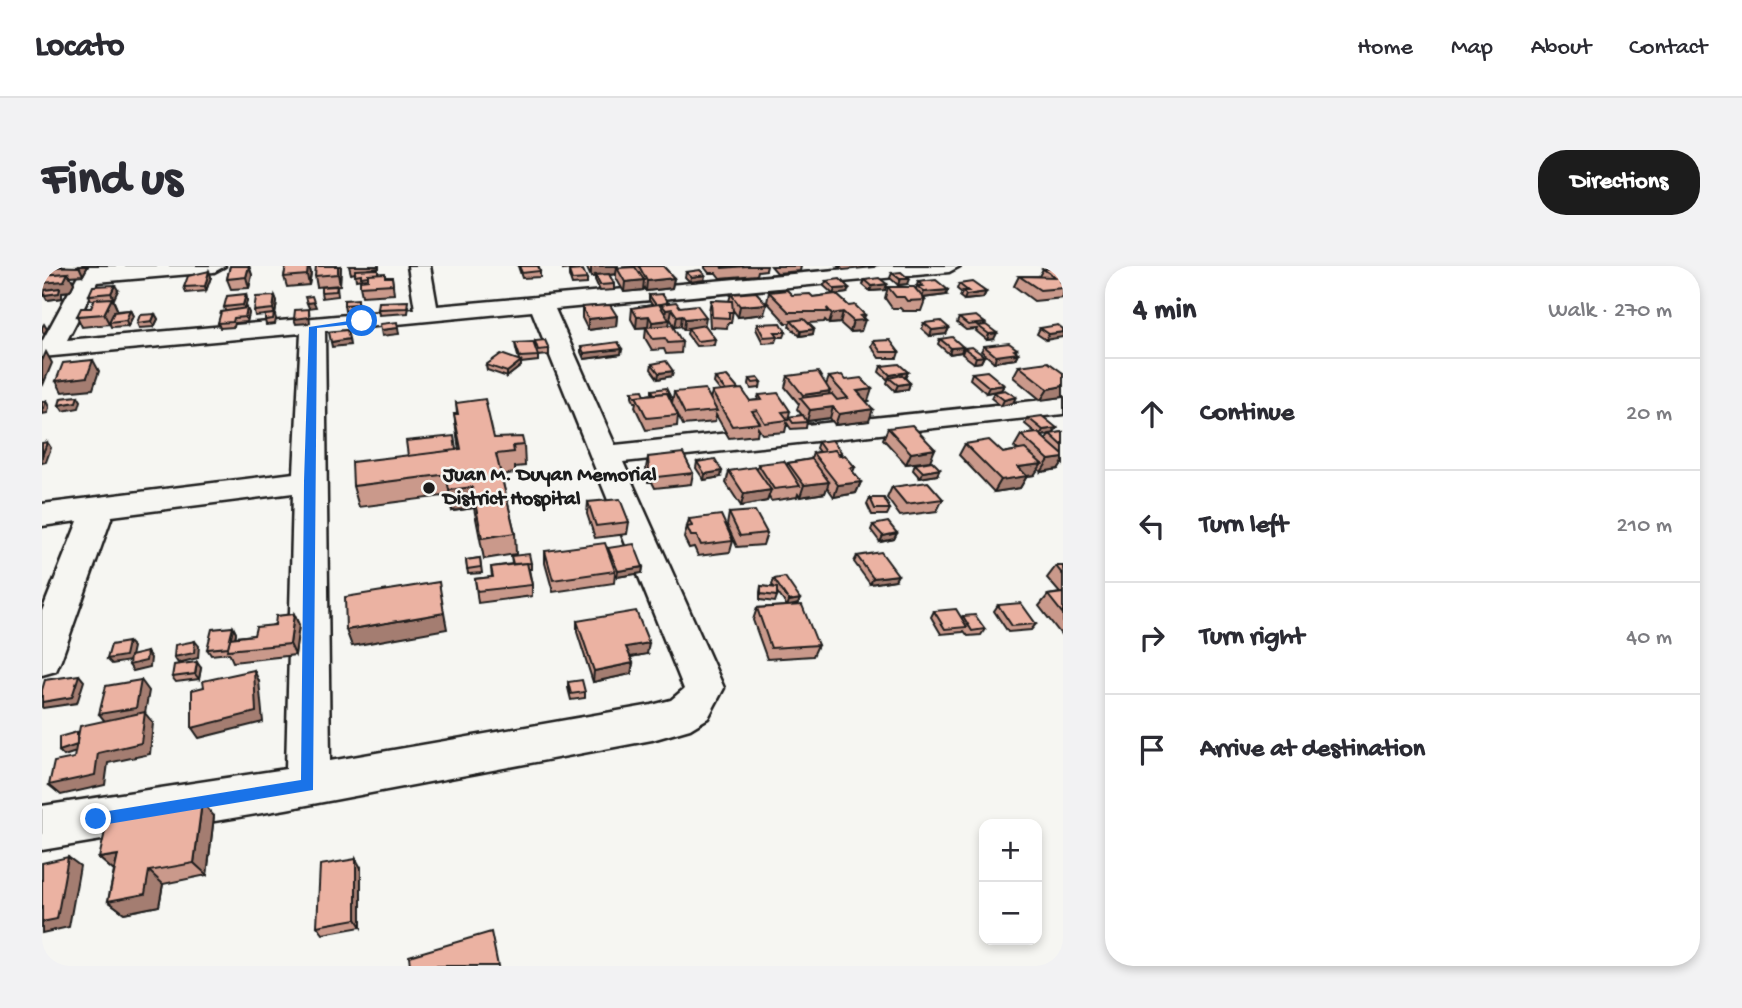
<!DOCTYPE html>
<meta charset="utf-8">
<style>
:root{--surface:#fff;--page:#f2f2f3;--text:#2b2b33;--muted:#7c7c81;--line:#e1e1e2;--accent:#1c1c1c}
body{margin:0;font-family:"Gochi Hand",sans-serif;background:var(--page);color:var(--text)}
.controls{position:absolute;right:21px;bottom:21px;display:grid;overflow:hidden;border-radius:14px;box-shadow:0 4px 10px #0003}
.controls button{width:63px;height:63px;display:grid;place-items:center;padding:0;border:0;border-bottom:2px solid var(--line);background:var(--surface);color:var(--text);font:35px sans-serif}
.stop{position:absolute;width:21px;height:21px;margin:-16px;border:5px solid #1a73e8;border-radius:50%;background:#fff}
.stop.end{background:#1a73e8;border-color:#fff;box-shadow:0 2px 7px #0008}
.list{margin:0;padding:0;list-style:none}
h2{display:flex;justify-content:space-between;align-items:center;height:91px;margin:0;padding:0 28px;font-size:30px}
h2 small{font-size:23px;font-weight:400;color:var(--muted)}
.list li{display:grid;grid-template-columns:46px 1fr auto;gap:21px;align-items:center;box-sizing:border-box;height:112px;padding:0 28px;border-top:2px solid var(--line)}
.list b{display:block;font-size:26px;white-space:nowrap}
.list em{font-size:23px;font-style:normal;color:var(--muted)}
.icon{flex:none;width:38px;height:38px;fill:none;stroke:currentColor;stroke-width:2;stroke-linecap:round;stroke-linejoin:round}
.map{position:relative;flex:none;width:1021px;height:700px;overflow:hidden;border-radius:28px}
header{display:flex;align-items:center;gap:42px;box-sizing:border-box;height:98px;padding:0 35px;background:var(--surface);border-bottom:2px solid var(--line)}
header strong{font-size:33px}
nav{display:flex;gap:38px;margin-inline-start:auto;font-size:24px}
.intro{display:flex;align-items:center;justify-content:space-between;box-sizing:border-box;height:168px;padding:0 42px}
h1{margin:0;font-size:49px}
.button{padding:18px 32px;border-radius:28px;background:var(--accent);color:#fff;font-size:24px;font-weight:700}
main{display:flex;gap:42px;padding:0 42px}
aside{flex:1;background:var(--surface);border-radius:28px;box-shadow:0 4px 10px #0003}
.map>svg:first-child{display:block}
.lines{fill:none;stroke-linecap:round;stroke-linejoin:round}
.minor-casing{stroke:#1c1c1c;stroke-width:5}
.minor{fill:#f6f6f2;fill-rule:evenodd}
.wall{fill:#ca998b;stroke:#1c1c1c;stroke-width:2;fill-rule:evenodd}
.shaded-wall{fill:#a47d71;stroke:#1c1c1c;stroke-width:2}
.building{fill:#ebb2a2;stroke:#1c1c1c;stroke-width:2}
.route{fill:#1a73e8}
.poi-dot{fill:#1c1c1c;stroke:#f6f6f2;stroke-width:2.5}
.labels{text-anchor:middle;dominant-baseline:central;stroke-width:5;stroke-linejoin:round;paint-order:stroke}
.poi-label{font-size:21px;font-weight:bold;fill:#1c1c1c;stroke:#f6f6f2;text-anchor:start}
</style>
<header>
<strong>Locato</strong>
<nav><a>Home</a><a>Map</a><a>About</a><a>Contact</a></nav>
</header>
<div class="intro"><h1>Find us</h1><a class="button">Directions</a></div>
<main>
<div class="map">
<svg width="1021" height="700" viewBox="0 0 1021 700">
<rect width="100%" height="100%" fill="#f6f6f2"/>
<filter id="ink" filterUnits="userSpaceOnUse"><feTurbulence type="fractalNoise" baseFrequency=".0143" numOctaves="2"/><feDisplacementMap in="SourceGraphic" scale="14" xChannelSelector="R" yChannelSelector="G"/><feConvolveMatrix kernelMatrix="1 2 1 2 8 2 1 2 1" color-interpolation-filters="sRGB"/></filter>
<g filter="url(#ink)">
<g class="lines">
<g class="minor-casing">
<path id="minor" d="M 41,0 L 183,0 L 172,6 L 55,16 L 25,74 L 373,43 L 366,0 L 388,0 L 395,40 L 838,0 L 918,0 L 907,6 L 513,43 L 573,179 L 1021,132 L 1021,148 L 581,196 L 682,422 L 666,452 L 648,463 L 610,474 L 244,543 L 0,584 L 0,540 L 244,503 L 251,227 L 70,250 L 19,394 L 14,405 L 0,409 L 0,345 L 36,255 L 0,260 L 0,238 L 252,207 L 259,67 L 0,91 L 0,76 ZM 490,45 L 642,423 L 629,434 L 610,439 L 288,495 L 283,65 Z"/>
</g>
<use href="#minor" class="minor"/>
</g>
<g class="wall">
<polygon points="3,0 37,1 46,0 41,9 28,10 32,17 28,25 20,26 20,32 5,34 2,27 6,9 2,2"/>
<polygon points="188,0 207,0 210,9 207,22 189,23 185,13"/>
<polygon points="244,0 267,0 269,7 267,19 245,21 242,11"/>
<polygon points="299,0 298,19 275,21 273,10"/>
<polygon points="307,0 337,0 337,2 328,3 344,11 350,11 352,28 320,30 318,20 320,13 314,14 313,7 309,8"/>
<polygon points="476,0 496,0 498,5 498,11 480,12"/>
<polygon points="544,0 576,0 576,2 591,0 621,0 632,12 630,22 604,25 601,20 601,24 582,26 574,12 574,8 567,9 572,18 572,24 558,25 553,14 553,10 549,11"/>
<polygon points="663,0 725,0 724,4 716,5 715,9 678,12 674,7 667,7 663,2"/>
<polygon points="729,0 759,0 758,5 735,7"/>
<polygon points="796,0 833,0 832,1 801,4"/>
<polygon points="1021,1 1021,32 992,35 972,20 977,10 997,10 1001,3"/>
<polygon points="167,5 169,11 164,25 144,27 142,21"/>
<polygon points="527,5 545,13 545,18 530,19 527,10"/>
<polygon points="644,6 663,9 662,14 648,16 643,11"/>
<polygon points="850,7 865,18 856,19 848,12"/>
<polygon points="823,14 845,18 843,24 828,25 821,19"/>
<polygon points="784,15 807,22 805,27 794,28 807,40 823,49 819,65 808,66 798,57 787,58 783,54 782,56 766,57 772,63 771,68 758,70 747,60 748,57 744,57 725,36 727,26 750,29 771,31 791,28 782,20"/>
<polygon points="876,16 904,29 881,32 883,34 879,45 861,45 858,42 850,42 843,32 846,21 874,23"/>
<polygon points="917,18 944,26 941,32 922,34 918,31 920,27 915,23"/>
<polygon points="295,20 296,30 280,32 279,26"/>
<polygon points="76,24 71,33 75,43 74,45 88,44 91,50 86,60 69,61 68,58 40,61 35,50 49,42 53,34 49,34 47,29"/>
<polygon points="204,28 205,34 203,42 207,47 205,56 193,57 192,61 178,62 176,57 183,45 182,41"/>
<polygon points="689,28 722,48 696,51 691,44 689,57 686,57 685,62 668,61 667,45 669,34 687,35"/>
<polygon points="607,29 638,41 662,59 673,73 672,79 654,80 645,68 646,64 642,64 639,60 633,61 629,54 627,54 627,59 640,76 639,87 624,88 622,83 610,84 603,72 604,61 606,61 594,62 589,53 590,42 610,39 607,34"/>
<polygon points="233,30 235,35 233,49 234,53 233,58 224,59 223,54 223,49 213,50 212,45"/>
<polygon points="317,38 317,43 303,45 302,39"/>
<polygon points="367,40 366,47 337,49 336,43"/>
<polygon points="540,41 575,50 574,60 546,64 540,52"/>
<polygon points="113,48 116,53 112,61 97,62 95,57"/>
<polygon points="917,52 943,57 942,59 952,73 945,74 934,65 935,63 924,64 915,57"/>
<polygon points="882,57 907,62 904,68 888,70 880,63"/>
<polygon points="715,58 744,66 742,71 736,71 734,76 721,77 714,63"/>
<polygon points="998,62 1021,63 1004,74 995,68"/>
<polygon points="898,73 921,81 919,86 907,88 896,78"/>
<polygon points="493,75 507,83 507,89 496,90 496,95 479,97 479,100 465,111 445,104 444,99 477,94 474,83 473,77 493,81"/>
<polygon points="831,75 857,86 855,92 837,92 829,80"/>
<polygon points="942,80 974,86 976,87 973,93 952,96 939,85"/>
<polygon points="539,81 580,83 579,88 542,93 539,86"/>
<polygon points="922,82 942,90 939,96 932,97 920,88"/>
<polygon points="610,98 631,105 630,110 616,113 609,103"/>
<polygon points="839,100 866,106 863,112 868,117 866,123 853,125 845,117 846,114 837,106"/>
<polygon points="977,100 1021,107 999,134 971,111"/>
<polygon points="930,107 962,119 959,124 944,127 928,113"/>
<polygon points="746,110 784,119 787,111 826,135 823,135 827,155 793,159 788,152 765,155 764,162 749,163 745,157 743,166 720,168 716,162 715,169 687,172 674,149 673,156 641,159 636,149 635,160 604,164 593,141 594,136 592,136 590,130 590,125 603,129 610,128 610,124 627,128 630,137 632,126 668,133 670,126 679,126 672,117 673,112 697,124 708,135 715,134 717,129 748,145 746,154 747,151 760,149 755,143 757,138 743,121"/>
<polygon points="708,113 719,116 718,122 709,123 707,118"/>
<polygon points="952,126 971,137 959,140 949,132"/>
<polygon points="414,137 452,172 482,179 483,200 473,201 473,207 459,209 473,267 474,288 442,293 432,242 410,245 408,229 317,241 311,220 366,190 417,184 412,148 415,148"/>
<path d="M 986,152 L 1011,168 L 1021,166 L 1021,198 L 1020,197 L 1016,203 L 999,206 L 996,203 L 992,209 L 985,210 L 978,222 L 952,226 L 917,189 L 923,178 L 961,187 L 976,184 L 972,181 L 979,169 L 994,167 L 983,158 ZM 1007,169 L 1004,174 L 999,170 Z"/>
<polygon points="846,162 888,195 864,198 841,173"/>
<polygon points="776,176 799,189 813,201 811,206 819,216 814,227 792,231 785,221 783,227 758,231 756,228 755,231 729,235 727,231 725,235 699,240 684,217 687,205 715,204 716,198 745,199 746,197 769,193 771,187 777,186 774,182"/>
<polygon points="606,191 651,207 649,218 613,222 610,216 606,216 604,202"/>
<polygon points="655,196 679,211 662,214 654,202"/>
<polygon points="873,198 895,209 878,212 871,204"/>
<polygon points="850,221 901,233 895,245 858,250 845,232"/>
<polygon points="828,232 848,243 845,249 830,249 825,238"/>
<polygon points="546,236 587,256 585,268 553,272 545,248"/>
<polygon points="687,247 725,267 721,279 695,281 685,259"/>
<polygon points="647,253 691,275 688,286 656,290 652,281 647,282 642,272"/>
<polygon points="831,259 855,267 852,273 838,276 829,264"/>
<polygon points="566,282 601,301 600,307 575,311 573,306 572,317 511,326 503,297 503,285 566,285"/>
<polygon points="469,290 489,297 489,303 487,303 490,319 490,330 436,337 433,313 450,311 449,301 470,298"/>
<polygon points="815,290 853,314 828,318 812,296"/>
<polygon points="438,292 440,307 426,308 424,294"/>
<polygon points="1014,300 1021,300 1021,371 997,340 1006,329 1018,327 1005,312"/>
<polygon points="732,313 758,333 756,338 747,340 776,379 771,390 725,393 711,354 715,342 745,340 735,326 735,330 733,336 718,334 718,326 719,320 733,322 730,319"/>
<polygon points="956,339 994,358 989,364 966,366 952,345"/>
<polygon points="892,345 919,352 921,350 943,363 939,369 926,370 922,365 921,366 899,368 889,351"/>
<polygon points="252,348 257,359 253,389 191,396 187,387 169,389 165,383 191,361 194,367 193,371 212,369"/>
<polygon points="535,355 605,388 588,391 591,397 589,408 551,416 535,366"/>
<polygon points="159,402 157,413 134,416 130,411"/>
<polygon points="526,416 543,426 543,432 529,434 526,422"/>
<polygon points="172,550 165,609 121,618 117,640 82,647 66,635 72,605 57,592"/>
<polygon points="319,602 319,661 281,668 275,660"/>
</g>
<g class="shaded-wall">
<polygon points="37,0 46,0 41,9"/>
<polygon points="207,0 210,9 207,22 204,11"/>
<polygon points="266,0 267,0 269,7 267,19 265,9"/>
<polygon points="296,0 299,0 298,19 296,8"/>
<polygon points="521,0 537,0 537,2 521,4"/>
<polygon points="555,0 576,0 576,4 575,2 574,8 549,11 549,1"/>
<polygon points="167,5 169,11 164,25 163,20"/>
<polygon points="26,7 32,17 28,25 20,26 20,32 5,34 2,29 17,26 0,28 0,17"/>
<polygon points="663,9 662,14 648,16 649,11"/>
<polygon points="632,12 630,22 604,25 605,15"/>
<polygon points="858,13 867,13 865,18 856,19"/>
<polygon points="602,14 601,24 582,26 583,16"/>
<polygon points="845,18 843,24 828,25 830,20"/>
<polygon points="73,19 76,24 72,33 69,27"/>
<polygon points="807,22 805,27 791,29 793,23"/>
<polygon points="906,24 904,29 880,32 882,26"/>
<polygon points="944,26 941,32 922,34 924,29"/>
<polygon points="204,28 205,34 203,44 201,39"/>
<polygon points="233,30 235,35 233,49 231,43"/>
<polygon points="70,32 75,43 69,55 67,56 68,59 62,48"/>
<polygon points="272,36 274,41 267,42 265,37"/>
<polygon points="725,38 722,48 696,51 698,40"/>
<polygon points="205,42 207,47 205,56 203,51"/>
<polygon points="267,43 268,57 254,58 252,53"/>
<polygon points="630,43 626,65 609,67 610,56 622,55 624,44"/>
<polygon points="88,44 91,50 86,60 84,54"/>
<polygon points="801,46 798,57 787,58 790,48"/>
<polygon points="113,48 116,53 112,61 110,55"/>
<polygon points="640,49 639,60 633,61 635,50"/>
<polygon points="823,49 821,54 823,54 819,65 808,66 811,55 818,50"/>
<polygon points="575,50 574,60 546,64 546,53"/>
<polygon points="607,50 606,61 594,62 595,51"/>
<polygon points="664,51 662,62 642,64 643,53"/>
<polygon points="2,58 5,63 2,68 0,65 0,61"/>
<polygon points="356,62 357,68 340,70 339,64"/>
<polygon points="907,62 904,68 888,70 890,64"/>
<polygon points="772,63 771,68 758,70 759,65"/>
<polygon points="1021,66 1021,71 1004,74 1007,68"/>
<polygon points="955,67 952,73 945,74 947,68"/>
<polygon points="307,73 308,79 290,81 289,76"/>
<polygon points="921,81 919,86 907,88 909,82"/>
<polygon points="580,83 579,88 542,93 542,87"/>
<polygon points="975,83 973,88 976,87 973,93 952,96 954,90"/>
<polygon points="4,86 10,97 1,119 0,118 0,95"/>
<polygon points="942,90 939,96 932,97 934,91"/>
<polygon points="51,94 57,105 51,123 20,126 14,115"/>
<polygon points="479,95 479,100 465,111 465,106"/>
<polygon points="631,105 630,110 616,113 617,107"/>
<polygon points="866,106 863,112 847,112 846,114 848,109"/>
<polygon points="868,117 866,123 853,125 856,119"/>
<polygon points="962,119 959,124 944,127 947,121"/>
<polygon points="1021,120 1021,131 999,134 1006,123"/>
<polygon points="830,123 826,135 811,137 815,125"/>
<polygon points="788,125 784,136 760,134 761,129"/>
<polygon points="36,130 39,135 37,142 21,145 17,139"/>
<polygon points="974,131 971,137 959,140 962,134"/>
<polygon points="4,135 7,141 6,147 0,148 0,142"/>
<polygon points="791,141 788,152 765,155 768,144"/>
<polygon points="831,143 827,155 793,159 797,148"/>
<polygon points="1015,162 1011,168 998,170 1001,164"/>
<polygon points="5,176 9,182 4,196 0,197 0,190"/>
<polygon points="893,183 888,195 864,198 869,187"/>
<polygon points="1021,192 1021,196 1016,203 999,206 1007,194"/>
<polygon points="1000,198 992,209 985,210 978,222 952,226 959,214 976,201"/>
<polygon points="898,203 895,209 878,212 881,206"/>
<polygon points="680,205 679,211 662,214 663,208"/>
<polygon points="787,216 783,227 758,231 762,219"/>
<polygon points="819,216 814,227 792,231 796,219"/>
<polygon points="430,221 432,242 410,245 407,224"/>
<polygon points="729,224 725,235 699,240 702,228"/>
<polygon points="855,267 852,273 838,276 841,270"/>
<polygon points="601,301 600,307 575,311 576,305"/>
<polygon points="856,309 853,314 828,318 831,312"/>
<polygon points="758,333 756,338 745,341 747,335"/>
<polygon points="402,347 405,363 310,380 304,364"/>
<polygon points="252,348 257,359 253,389 248,378"/>
<polygon points="191,361 194,367 190,384 187,381"/>
<polygon points="153,375 157,380 156,392 136,397 132,391"/>
<polygon points="86,376 91,381 88,395 70,398 65,393"/>
<polygon points="607,377 605,388 583,392 584,381"/>
<polygon points="105,386 109,392 108,401 91,405 87,399"/>
<polygon points="155,396 159,402 157,413 153,408"/>
<polygon points="591,397 589,408 551,416 552,405"/>
<polygon points="212,404 217,415 221,456 157,472 150,462"/>
<polygon points="37,409 42,415 35,437 1,442 0,441 0,436"/>
<polygon points="99,414 107,425 103,447 111,457 108,488 66,497 63,519 19,529 7,519 56,487 66,459 57,448"/>
<polygon points="35,466 40,471 40,484 22,490 17,485"/>
<polygon points="160,536 172,550 165,609 152,597"/>
<polygon points="76,589 72,605 57,592"/>
<polygon points="26,591 38,600 27,661 0,667 0,656"/>
<polygon points="314,593 319,602 319,661 314,653"/>
<polygon points="107,605 121,618 117,640 82,647 66,635"/>
</g>
<g class="building">
<polygon points="3,0 24,0 2,2"/>
<polygon points="188,0 207,0 204,11 185,13"/>
<polygon points="244,0 266,0 265,9 242,11"/>
<polygon points="274,0 296,0 296,8 273,10"/>
<polygon points="477,0 496,0 498,5 480,7"/>
<polygon points="597,0 621,0 632,12 605,15"/>
<polygon points="679,0 705,0 680,2"/>
<polygon points="593,1 602,14 583,16 575,2"/>
<polygon points="1021,1 1021,16 1019,16 1021,18 1021,22 998,24 977,10 1013,11 1001,3"/>
<polygon points="336,3 336,8 326,8 326,10 319,11 319,8 313,9 313,4"/>
<polygon points="541,4 545,13 530,14 527,5"/>
<polygon points="658,4 663,9 649,11 644,6"/>
<polygon points="167,5 163,20 142,21 146,10"/>
<polygon points="859,6 867,13 858,13 850,7"/>
<polygon points="26,7 22,15 0,17 0,9"/>
<polygon points="343,7 343,11 350,11 351,18 318,20 318,14 326,13 326,8"/>
<polygon points="567,8 572,18 558,19 553,9"/>
<polygon points="837,12 845,18 830,20 823,14"/>
<polygon points="798,13 807,22 793,23 784,15"/>
<polygon points="894,14 906,24 882,26 875,20 881,20 876,16"/>
<polygon points="930,16 944,26 924,29 921,25 926,25 917,18"/>
<polygon points="73,19 69,27 47,29 51,20"/>
<polygon points="295,20 294,25 279,26 279,21"/>
<polygon points="846,21 872,21 883,34 865,35 862,31 854,31"/>
<polygon points="18,22 17,27 2,29 3,24"/>
<polygon points="745,24 750,29 768,28 771,31 794,28 807,40 813,39 823,49 818,50 823,54 811,55 801,46 790,48 785,42 786,46 747,46 727,26"/>
<polygon points="714,26 725,38 698,40 689,28"/>
<polygon points="204,28 201,39 182,41 185,30"/>
<polygon points="620,28 626,37 619,38 619,39 614,39 607,29"/>
<polygon points="233,30 231,43 212,45 214,31"/>
<polygon points="270,30 272,36 265,37 263,31"/>
<polygon points="70,32 62,48 35,50 39,42 49,42 53,33"/>
<polygon points="316,33 316,38 302,39 302,34"/>
<polygon points="669,34 690,35 691,46 687,46 687,52 670,51"/>
<polygon points="366,35 365,42 336,43 337,36"/>
<polygon points="634,36 638,41 655,39 664,51 643,53 640,49 635,50 630,43 624,44 619,38"/>
<polygon points="617,38 627,54 610,56 607,50 595,51 590,42"/>
<polygon points="568,39 575,50 546,53 540,41"/>
<polygon points="205,42 203,51 192,52 191,56 176,57 179,46"/>
<polygon points="267,43 267,51 252,53 253,44"/>
<polygon points="88,44 84,54 67,56 72,46"/>
<polygon points="113,48 110,55 95,57 98,49"/>
<polygon points="232,48 231,53 223,54 223,49"/>
<polygon points="934,50 943,57 926,59 917,52"/>
<polygon points="762,53 772,63 759,65 749,55"/>
<polygon points="899,55 907,62 890,64 882,57"/>
<polygon points="355,56 356,62 339,64 338,58"/>
<polygon points="739,57 744,66 733,66 736,70 722,71 715,58"/>
<polygon points="630,59 640,76 626,77 623,72 611,73 604,61"/>
<polygon points="663,59 673,73 655,75 646,62"/>
<polygon points="944,59 955,67 947,68 936,60"/>
<polygon points="1016,59 1021,63 1021,66 1007,68 998,62"/>
<polygon points="305,64 307,73 289,76 287,66"/>
<polygon points="910,71 921,81 909,82 898,73"/>
<polygon points="503,74 507,83 496,84 493,75"/>
<polygon points="848,74 857,86 839,86 831,75"/>
<polygon points="491,76 496,90 478,91 473,77"/>
<polygon points="576,76 580,83 542,87 539,81"/>
<polygon points="967,77 975,83 972,84 976,87 954,90 942,80"/>
<polygon points="930,81 942,90 934,91 922,82"/>
<polygon points="459,88 479,95 465,106 444,99"/>
<polygon points="51,94 45,111 14,115 21,97"/>
<polygon points="624,95 631,105 617,107 610,98"/>
<polygon points="1006,96 1021,107 1021,120 1006,123 977,100"/>
<polygon points="857,98 866,106 848,109 839,100"/>
<polygon points="945,105 962,119 947,121 930,107"/>
<polygon points="776,106 788,125 761,129 746,110"/>
<polygon points="800,109 804,114 819,112 830,123 815,125 831,143 797,148 791,141 768,144 758,132 790,128 795,134 806,132 787,111"/>
<polygon points="860,109 868,117 856,119 847,112"/>
<polygon points="685,110 697,124 684,125 673,112"/>
<polygon points="716,112 719,116 711,117 708,113"/>
<polygon points="624,122 627,128 625,127 612,128 610,124"/>
<polygon points="663,123 675,145 643,148 632,126"/>
<polygon points="700,123 708,135 720,134 717,129 736,127 748,145 740,146 746,154 723,157 715,144 710,145 718,157 690,160 670,126"/>
<polygon points="601,124 603,129 595,130 593,130 590,125"/>
<polygon points="963,124 974,131 962,134 952,126"/>
<polygon points="625,127 636,149 605,152 594,130"/>
<polygon points="36,130 34,136 17,139 19,132"/>
<polygon points="443,133 452,172 480,171 482,179 471,180 472,186 454,188 473,267 440,272 430,221 407,224 405,214 415,213 415,209 423,206 311,220 310,196 419,183 412,148 416,148 414,137"/>
<polygon points="4,135 2,142 0,142 0,136"/>
<polygon points="761,149 765,156 751,157 747,151"/>
<polygon points="1000,150 1015,162 1001,164 986,152"/>
<polygon points="870,159 893,183 869,187 846,162"/>
<polygon points="1021,166 1021,180 1008,168"/>
<polygon points="996,167 1021,189 1021,192 1007,194 979,169"/>
<polygon points="412,170 414,184 366,190 364,175"/>
<polygon points="790,174 800,187 796,187 793,184 783,186 776,176"/>
<polygon points="947,174 961,187 983,183 1000,198 976,201 985,210 959,214 923,178"/>
<polygon points="5,176 0,190 0,177"/>
<polygon points="793,184 798,190 803,189 813,201 808,202 819,216 796,219 771,187"/>
<polygon points="641,187 651,207 615,211 612,204 607,205 606,191"/>
<polygon points="673,193 680,205 663,208 655,196"/>
<polygon points="770,193 787,216 762,219 746,197"/>
<polygon points="742,195 758,220 732,223 716,198"/>
<polygon points="890,195 898,203 881,206 873,198"/>
<polygon points="713,201 729,224 702,228 687,205"/>
<polygon points="886,216 901,233 864,238 850,221"/>
<polygon points="828,232 842,232 848,243 833,243"/>
<polygon points="578,233 587,256 554,260 546,236"/>
<polygon points="713,245 725,267 698,270 687,247"/>
<polygon points="679,249 691,275 659,279 655,270 649,270 645,261 650,260 647,253"/>
<polygon points="846,256 855,267 841,270 831,259"/>
<polygon points="563,277 573,305 511,314 503,285"/>
<polygon points="592,278 601,301 576,305 566,282"/>
<polygon points="839,286 856,309 831,312 815,290"/>
<polygon points="487,288 489,297 471,298 469,290"/>
<polygon points="438,292 439,301 425,303 424,294"/>
<polygon points="485,297 490,319 435,325 433,313 451,311 449,301"/>
<polygon points="1014,300 1021,300 1021,309"/>
<polygon points="743,311 758,333 747,335 732,313"/>
<polygon points="397,316 402,347 304,364 303,331"/>
<polygon points="719,320 735,322 735,330 719,328"/>
<polygon points="1021,327 1021,348 1006,329"/>
<polygon points="979,337 994,358 970,360 956,339"/>
<polygon points="760,339 776,379 729,382 715,342"/>
<polygon points="914,343 925,361 903,363 892,345"/>
<polygon points="594,345 607,377 584,381 591,397 552,405 535,355"/>
<polygon points="252,348 248,378 185,384 188,372 212,369 214,361 233,359 234,350"/>
<polygon points="933,349 943,363 930,365 921,350"/>
<polygon points="191,361 186,381 165,383 170,363"/>
<polygon points="153,375 152,387 132,391 133,379"/>
<polygon points="86,376 83,390 65,393 69,379"/>
<polygon points="105,386 104,395 87,399 88,390"/>
<polygon points="155,396 153,408 130,411 132,399"/>
<polygon points="212,404 214,446 150,462 150,424 162,421 161,415"/>
<polygon points="37,409 30,431 0,436 0,424 3,414"/>
<polygon points="99,414 94,442 57,448 64,420"/>
<polygon points="540,414 543,426 529,428 526,416"/>
<polygon points="103,446 99,477 56,487 53,509 7,519 12,496 32,492 38,460"/>
<polygon points="35,466 35,479 17,485 17,471"/>
<polygon points="160,536 152,597 107,605 103,628 66,635 76,589 57,592 66,552"/>
<polygon points="26,591 15,653 0,656 0,597"/>
<polygon points="314,593 314,653 275,660 278,599"/>
<polygon points="449,666 456,700 368,700 367,690"/>
</g>
</g>
<polygon class="route" points="320,53 323,57 275,62 271,524 54,560 49,558 47,553 54,547 259,514 262,215 267,61"/>
<circle class="poi-dot" cx="387" cy="222" r="7"/>
<g class="labels">
<g class="poi-label">
<text x="401" y="210">Juan M. Duyan Memorial<tspan x="401" dy="24">District Hospital</tspan></text>
</g>
</g>
</svg>
<div class="controls">
<button>+</button>
<button>−</button>
</div>
<div class="stop" style="left:320px;top:55px"></div>
<div class="stop end" style="left:54px;top:553px"></div>
</div>
<aside>
<h2>4 min<small>Walk · 270 m</small></h2>
<ul class="list">
<li><svg class="icon" aria-label="ahead" viewBox="0 0 24 24"><path d="M12 20V5M6 11l6-6 6 6"/></svg><div><b>Continue</b></div><em>20 m</em></li>
<li><svg class="icon" aria-label="left" viewBox="0 0 24 24"><path d="M17 20v-9H6M10 6l-5 5 5 5"/></svg><div><b>Turn left</b></div><em>210 m</em></li>
<li><svg class="icon" aria-label="right" viewBox="0 0 24 24"><path d="M7 20v-9h11M14 6l5 5-5 5"/></svg><div><b>Turn right</b></div><em>40 m</em></li>
<li><svg class="icon" aria-label="arrive" viewBox="0 0 24 24"><path d="M6 21V4h12l-3 4 3 4H6"/></svg><div><b>Arrive at destination</b></div></li>
</ul>
</aside>
</main>
